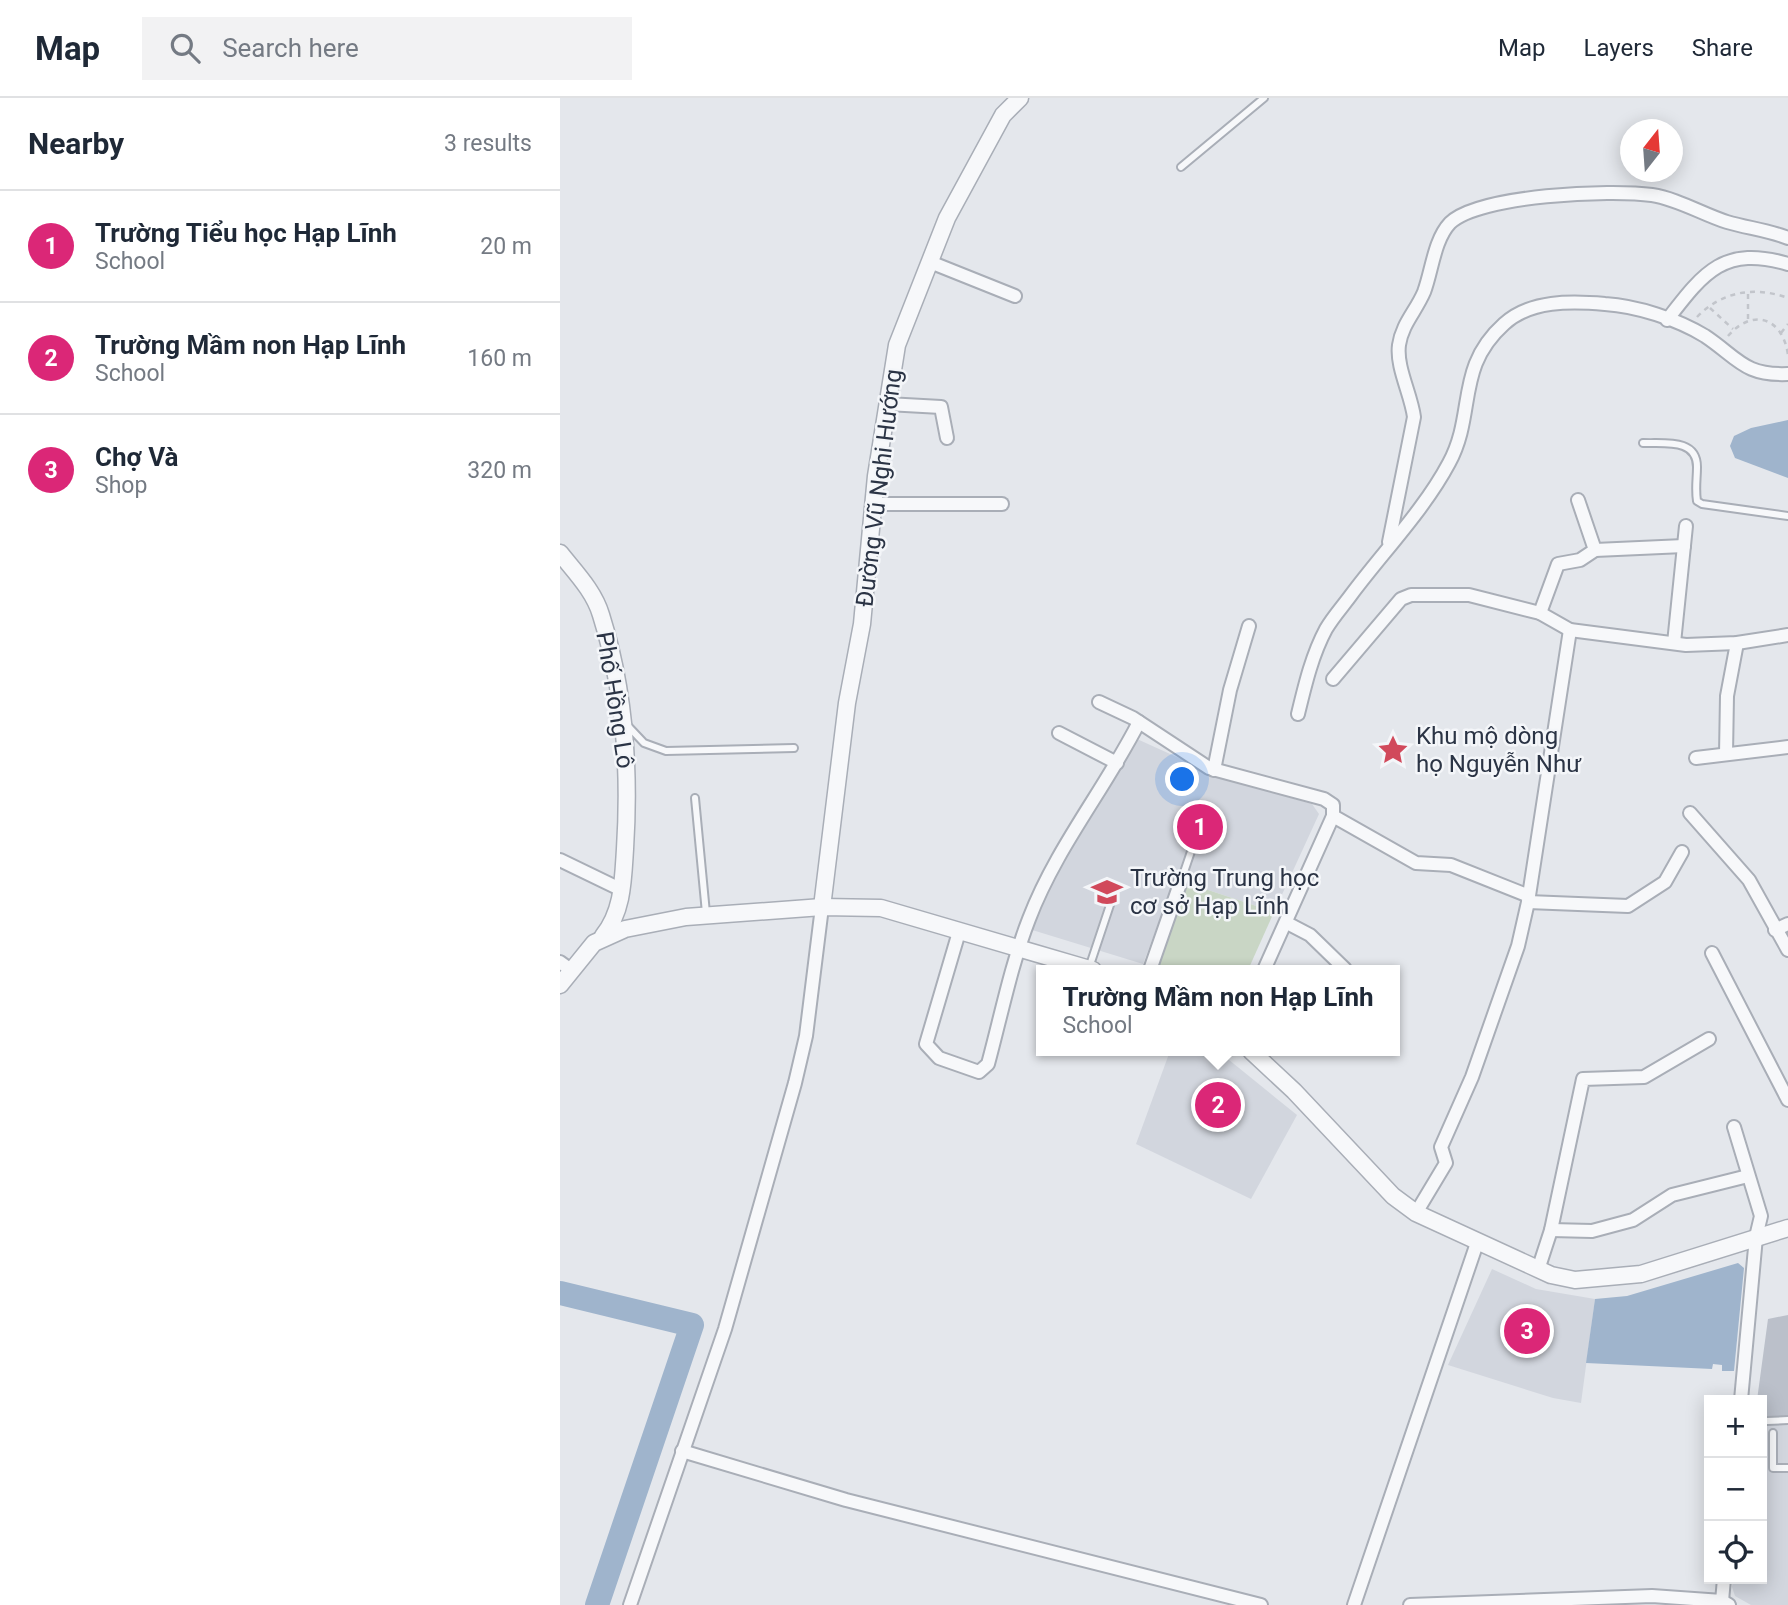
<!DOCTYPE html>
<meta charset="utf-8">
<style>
:root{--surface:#fff;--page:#f2f2f3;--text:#1f2937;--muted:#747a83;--line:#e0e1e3;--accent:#db2777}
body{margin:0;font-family:Roboto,sans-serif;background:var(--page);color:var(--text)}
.controls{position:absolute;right:21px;bottom:21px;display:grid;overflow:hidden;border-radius:0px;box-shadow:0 4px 18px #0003}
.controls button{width:63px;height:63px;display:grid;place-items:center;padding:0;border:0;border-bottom:2px solid var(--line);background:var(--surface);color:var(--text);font:35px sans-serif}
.compass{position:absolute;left:1060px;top:21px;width:63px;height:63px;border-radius:50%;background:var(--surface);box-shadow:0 4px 18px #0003;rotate:17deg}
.you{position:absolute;left:623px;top:682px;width:24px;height:24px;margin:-18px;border:5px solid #fff;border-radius:50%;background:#1a73e8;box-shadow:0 0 0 10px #1a73e833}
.badge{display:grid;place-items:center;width:46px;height:46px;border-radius:50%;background:var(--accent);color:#fff;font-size:23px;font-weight:700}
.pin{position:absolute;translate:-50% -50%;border:4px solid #fff;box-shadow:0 2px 7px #0006}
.popup{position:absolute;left:476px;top:867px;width:364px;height:91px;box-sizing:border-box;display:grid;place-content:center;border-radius:0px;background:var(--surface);filter:drop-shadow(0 2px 5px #0005);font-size:23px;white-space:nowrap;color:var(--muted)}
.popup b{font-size:26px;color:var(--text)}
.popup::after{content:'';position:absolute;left:50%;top:100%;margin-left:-14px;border:14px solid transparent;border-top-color:var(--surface)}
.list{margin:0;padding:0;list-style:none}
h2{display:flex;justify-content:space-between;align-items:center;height:91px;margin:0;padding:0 28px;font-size:30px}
h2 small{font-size:23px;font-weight:400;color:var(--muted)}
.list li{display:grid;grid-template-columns:46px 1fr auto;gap:21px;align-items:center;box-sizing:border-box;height:112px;padding:0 28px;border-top:2px solid var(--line)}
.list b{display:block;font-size:26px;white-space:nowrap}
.list p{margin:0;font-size:23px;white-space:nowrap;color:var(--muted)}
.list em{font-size:23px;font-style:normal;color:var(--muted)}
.icon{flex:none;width:38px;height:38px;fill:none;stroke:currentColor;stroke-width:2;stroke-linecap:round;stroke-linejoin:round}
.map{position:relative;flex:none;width:1228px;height:1507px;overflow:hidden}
header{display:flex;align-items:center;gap:42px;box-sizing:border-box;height:98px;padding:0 35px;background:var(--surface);border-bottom:2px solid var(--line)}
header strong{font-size:33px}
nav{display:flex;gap:38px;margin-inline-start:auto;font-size:24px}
.search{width:490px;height:63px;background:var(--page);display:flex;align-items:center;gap:18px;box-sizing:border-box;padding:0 24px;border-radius:0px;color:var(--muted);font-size:26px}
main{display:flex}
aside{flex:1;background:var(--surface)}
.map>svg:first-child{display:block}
.built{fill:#d2d6de}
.green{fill:#c9d6c5}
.water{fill:#9fb4cc}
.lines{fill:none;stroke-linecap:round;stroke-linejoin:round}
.river{stroke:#9fb4cc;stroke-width:24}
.building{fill:#bbc0ca}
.service-casing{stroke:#a9aeb7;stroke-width:10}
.minor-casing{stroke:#a9aeb7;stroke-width:16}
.tertiary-casing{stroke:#a9aeb7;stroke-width:19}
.path{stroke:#c2c5cb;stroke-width:2.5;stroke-dasharray:5 5;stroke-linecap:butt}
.service{stroke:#f7f8fa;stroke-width:6}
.minor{stroke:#f7f8fa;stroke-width:12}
.tertiary{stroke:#f7f8fa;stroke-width:16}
.labels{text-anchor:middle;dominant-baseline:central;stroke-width:5;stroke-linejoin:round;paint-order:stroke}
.street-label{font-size:24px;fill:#2b3445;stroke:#f4f6f9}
.poi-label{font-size:24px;fill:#2b3445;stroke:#f4f6f9;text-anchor:start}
</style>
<header>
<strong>Map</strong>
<div class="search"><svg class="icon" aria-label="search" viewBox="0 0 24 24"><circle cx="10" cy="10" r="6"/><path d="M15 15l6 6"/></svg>Search here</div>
<nav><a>Map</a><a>Layers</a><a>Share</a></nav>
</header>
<main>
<aside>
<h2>Nearby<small>3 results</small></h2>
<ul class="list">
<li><span class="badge">1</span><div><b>Trường Tiểu học Hạp Lĩnh</b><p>School</p></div><em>20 m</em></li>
<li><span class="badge">2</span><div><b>Trường Mầm non Hạp Lĩnh</b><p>School</p></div><em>160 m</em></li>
<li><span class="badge">3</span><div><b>Chợ Và</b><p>Shop</p></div><em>320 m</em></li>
</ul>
</aside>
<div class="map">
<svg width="1228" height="1507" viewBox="0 0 1228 1507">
<rect width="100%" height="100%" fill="#e4e7ec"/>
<g class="built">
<polygon points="577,641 663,680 752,706 759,716 714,814 615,781 583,866 469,831 511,746 521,736"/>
<polygon points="610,953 658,953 737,1017 691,1101 576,1046"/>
<polygon points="932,1171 976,1191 1035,1201 1021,1305 993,1300 888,1267"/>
<polygon points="1202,1325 1228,1326 1228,1507 1191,1507 1175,1498 1172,1489 1173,1481 1202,1481"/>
</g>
<polygon class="green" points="627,785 714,814 688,872 601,872 596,869"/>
<g class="water">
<polygon points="1228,322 1228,380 1175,360 1170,348 1174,338 1191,330"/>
<polygon points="1178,1165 1184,1170 1174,1273 1162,1273 1162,1267 1153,1266 1152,1271 1026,1265 1035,1201 1067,1198"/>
</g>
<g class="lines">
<polyline class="river" points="0,1195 132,1227 37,1507"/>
</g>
<polygon class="building" points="1228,1217 1228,1326 1202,1325 1202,1302 1197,1302 1208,1221"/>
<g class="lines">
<g class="service-casing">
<g id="service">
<polyline points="621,69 704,0"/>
<path d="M 1083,345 C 1104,346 1137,340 1137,369 C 1137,381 1135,390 1137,403 L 1142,406 L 1228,418"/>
<polyline points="67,627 84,645 106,653 234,650"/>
<polyline points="135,700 146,815"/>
<polyline points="622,780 641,724"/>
<polyline points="529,870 554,795"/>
<polyline points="1207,1323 1228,1322"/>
<polyline points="1213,1335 1213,1370 1228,1370"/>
</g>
</g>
<g class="minor-casing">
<g id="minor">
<polyline points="370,164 455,198"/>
<path d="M 1107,222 C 1144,174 1164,147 1228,166"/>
<polyline points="327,306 381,309 387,340"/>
<polyline points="313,406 442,406"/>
<path d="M 829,444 L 854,319 C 851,296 836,269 839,247 C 842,226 856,213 864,194 C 872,173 874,142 890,125 C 919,97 1051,91 1092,97 C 1118,101 1142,116 1167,124 C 1187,130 1208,132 1228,140"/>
<polyline points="1035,452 1124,448"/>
<polyline points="980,515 998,466 1020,462 1035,452 1018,402"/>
<polyline points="1114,545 1126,428"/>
<polyline points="773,581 841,501 851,497 909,497 980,515 1010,532 1126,547 1177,545 1228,537"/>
<polyline points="539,604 573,620 649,670 764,701 773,707 773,718 704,872"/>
<path d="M 738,616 C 745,587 752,557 766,531 C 773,519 783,508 791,497 C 823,454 864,412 889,365 C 916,315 895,270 944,226 C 970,202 1011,203 1045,206 C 1077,208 1117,221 1145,238 C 1178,260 1184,278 1228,276"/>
<polyline points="499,635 557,665"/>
<polyline points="1166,656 1167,598 1177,545"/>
<polyline points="1136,660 1228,649"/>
<polyline points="654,672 670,592 689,528"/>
<polyline points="1130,715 1189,782 1228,852"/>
<polyline points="773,718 856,765 891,767 969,798"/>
<polyline points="0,762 62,792"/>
<polyline points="968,804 1068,808 1105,784 1122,754"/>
<polyline points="727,825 750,837 785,871"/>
<polyline points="1215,832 1228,826"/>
<path d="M 399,834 L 366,946 L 379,960 L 419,974 L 428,966 C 441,918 451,867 469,821 C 496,750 545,691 579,624"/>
<polyline points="1152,855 1228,1002"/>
<polyline points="0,864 11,872"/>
<polyline points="590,872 622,780"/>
<polyline points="1174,1029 1201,1118 1196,1139 1181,1302"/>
<polyline points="856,1115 886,1065 881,1049 912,979 958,848 968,804 1010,532"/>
<polyline points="991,1132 1032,1133 1073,1122 1112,1097 1188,1078"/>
<polyline points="978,1172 991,1132 1023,981 1084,979 1149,941"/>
<polyline points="122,1353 286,1402 701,1507"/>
<polyline points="1162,1503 1164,1481"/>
<polyline points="70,1507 165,1231 235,985 246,938 262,809"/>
<polyline points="794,1507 917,1145"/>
<polyline points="850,1507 1092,1498 1162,1503 1169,1507"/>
</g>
</g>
<g class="tertiary-casing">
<g id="tertiary">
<path d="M 0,455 C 15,474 34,493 41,517 C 65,593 70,673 65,751 C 63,782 63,813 43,838"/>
<polyline points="262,809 287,605 302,526 316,378 337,247 387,120 443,17 460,0"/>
<polyline points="0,887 34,845 65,831 126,819 262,809 321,810 533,872"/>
<polyline points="691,953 734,993 833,1098 856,1115 991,1177 1015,1182 1081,1176 1228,1130"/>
</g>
</g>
<g class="path">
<polyline points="1150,210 1173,231"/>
<path d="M 1137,219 C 1162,193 1195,188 1228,200"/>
<polyline points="1188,221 1188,193"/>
<polyline points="1221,235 1228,226"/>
<path d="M 1168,238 C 1193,209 1223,220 1228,257"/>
</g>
<use href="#service" class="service"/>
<use href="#minor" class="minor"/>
<use href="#tertiary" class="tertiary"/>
</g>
<defs>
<g id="sight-bare" transform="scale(2.415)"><path d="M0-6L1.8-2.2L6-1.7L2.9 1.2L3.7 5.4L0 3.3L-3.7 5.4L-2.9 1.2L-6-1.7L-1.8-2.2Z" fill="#d1495b" stroke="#f4f6f9" stroke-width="2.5" paint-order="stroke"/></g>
<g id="school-bare" transform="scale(2.415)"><path d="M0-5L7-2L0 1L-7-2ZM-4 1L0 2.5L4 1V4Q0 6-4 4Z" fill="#d1495b" stroke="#f4f6f9" stroke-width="2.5" paint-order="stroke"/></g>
</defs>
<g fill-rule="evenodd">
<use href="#sight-bare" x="833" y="652"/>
<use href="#school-bare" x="547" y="794"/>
</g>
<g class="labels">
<g class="street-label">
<text transform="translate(319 390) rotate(-83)">Đường Vũ Nghi Hướng</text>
<text transform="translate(55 602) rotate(81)">Phố Hồng Lô</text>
</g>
<g class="poi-label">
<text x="856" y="638">Khu mộ dòng<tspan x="856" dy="28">họ Nguyễn Như</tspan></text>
<text x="570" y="780">Trường Trung học<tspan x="570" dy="28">cơ sở Hạp Lĩnh</tspan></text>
</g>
</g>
</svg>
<div class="controls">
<button>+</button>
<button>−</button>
<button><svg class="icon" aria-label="locate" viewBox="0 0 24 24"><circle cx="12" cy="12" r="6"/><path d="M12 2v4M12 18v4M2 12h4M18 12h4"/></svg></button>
</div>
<svg class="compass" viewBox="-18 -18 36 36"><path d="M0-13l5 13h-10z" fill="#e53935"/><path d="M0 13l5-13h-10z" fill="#747a83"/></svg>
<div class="you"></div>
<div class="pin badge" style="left:640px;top:729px">1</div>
<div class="pin badge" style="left:658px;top:1007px">2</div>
<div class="popup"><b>Trường Mầm non Hạp Lĩnh</b>School</div>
<div class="pin badge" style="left:967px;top:1233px">3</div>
</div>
</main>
